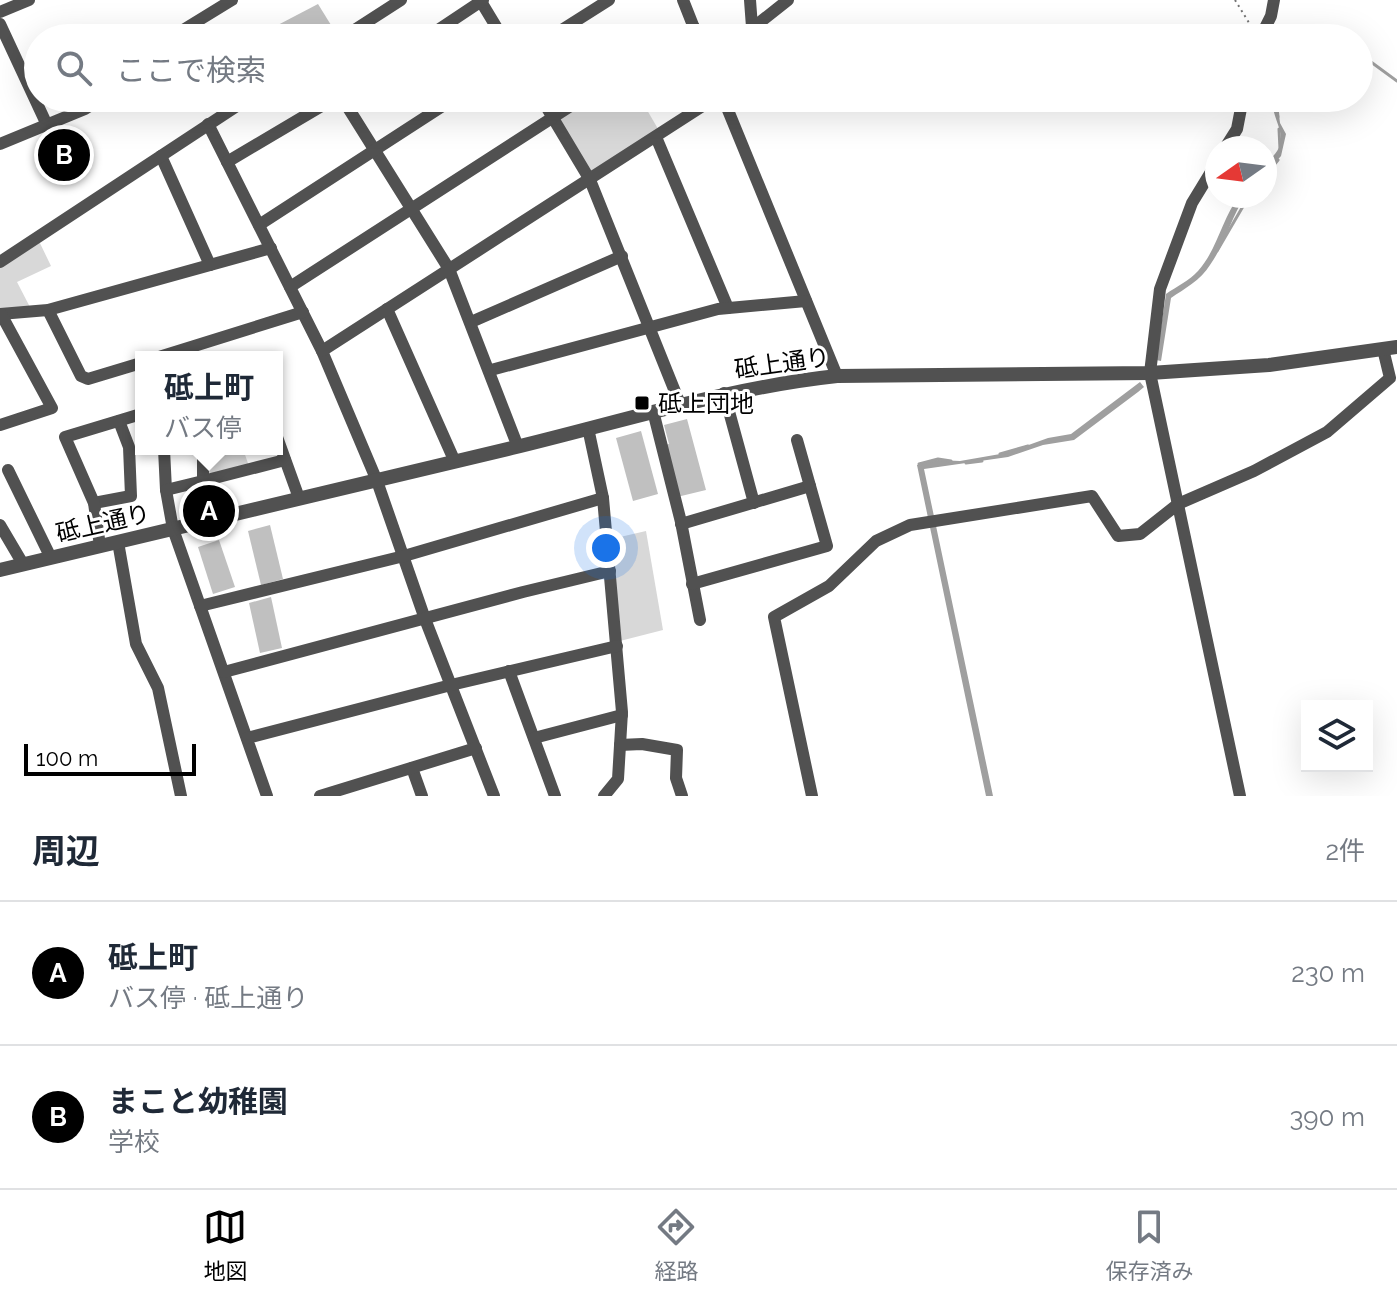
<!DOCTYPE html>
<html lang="ja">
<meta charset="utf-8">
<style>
:root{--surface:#fff;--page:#f2f2f3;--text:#1f2937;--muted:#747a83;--line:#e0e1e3;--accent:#000}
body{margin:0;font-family:Raleway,"Noto Sans JP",sans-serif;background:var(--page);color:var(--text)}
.controls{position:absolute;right:24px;bottom:24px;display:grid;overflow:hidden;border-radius:0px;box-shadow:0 8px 32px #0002}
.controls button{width:72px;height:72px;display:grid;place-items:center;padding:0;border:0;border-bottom:2px solid var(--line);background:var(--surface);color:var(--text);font:40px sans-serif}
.compass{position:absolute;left:1205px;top:136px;width:72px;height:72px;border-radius:50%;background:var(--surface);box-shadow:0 8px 32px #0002;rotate:256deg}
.scale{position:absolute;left:24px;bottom:20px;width:172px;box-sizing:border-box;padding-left:8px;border:4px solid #000;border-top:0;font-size:22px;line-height:28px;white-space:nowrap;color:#000;-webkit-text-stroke:6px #fff;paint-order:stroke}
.you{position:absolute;left:606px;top:548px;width:28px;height:28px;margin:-20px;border:6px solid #fff;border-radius:50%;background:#1a73e8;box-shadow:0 0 0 12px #1a73e833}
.badge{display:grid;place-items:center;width:52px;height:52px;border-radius:50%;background:var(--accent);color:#fff;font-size:26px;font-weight:700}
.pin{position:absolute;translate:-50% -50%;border:4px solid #fff;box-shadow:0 2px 8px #0006}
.popup{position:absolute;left:135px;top:351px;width:148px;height:104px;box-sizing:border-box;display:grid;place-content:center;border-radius:0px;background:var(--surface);filter:drop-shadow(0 2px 6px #0005);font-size:26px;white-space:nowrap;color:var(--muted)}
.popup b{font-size:30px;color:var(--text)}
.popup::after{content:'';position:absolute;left:50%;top:100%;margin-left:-16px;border:16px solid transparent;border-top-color:var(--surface)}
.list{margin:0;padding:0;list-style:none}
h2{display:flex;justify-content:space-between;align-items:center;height:104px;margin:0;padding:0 32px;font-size:34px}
h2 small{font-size:26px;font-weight:400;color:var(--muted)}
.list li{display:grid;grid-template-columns:52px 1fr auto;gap:24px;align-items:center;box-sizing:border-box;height:144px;padding:0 32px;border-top:2px solid var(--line)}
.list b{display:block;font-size:30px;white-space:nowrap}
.list p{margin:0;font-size:26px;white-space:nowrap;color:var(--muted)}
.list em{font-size:26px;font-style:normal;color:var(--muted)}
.icon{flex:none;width:44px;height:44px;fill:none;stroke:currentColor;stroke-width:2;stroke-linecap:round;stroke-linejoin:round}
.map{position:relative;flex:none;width:1397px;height:796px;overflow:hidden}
.search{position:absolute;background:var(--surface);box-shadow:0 8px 32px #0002;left:24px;right:24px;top:24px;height:88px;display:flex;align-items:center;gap:20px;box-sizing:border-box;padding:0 28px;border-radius:44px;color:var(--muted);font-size:30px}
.sheet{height:392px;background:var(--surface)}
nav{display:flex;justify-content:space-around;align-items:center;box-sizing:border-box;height:112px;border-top:2px solid var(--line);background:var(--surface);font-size:22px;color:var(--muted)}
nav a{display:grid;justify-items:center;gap:4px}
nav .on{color:var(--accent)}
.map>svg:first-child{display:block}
.green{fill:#d8d8d8}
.water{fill:#9f9f9f}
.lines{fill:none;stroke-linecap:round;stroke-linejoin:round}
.stream{stroke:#9f9f9f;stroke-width:3}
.building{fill:#c0c0c0}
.path{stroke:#737373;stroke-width:2;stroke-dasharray:2 4;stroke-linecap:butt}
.minor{stroke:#515151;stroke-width:12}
.tertiary{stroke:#515151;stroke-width:14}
.poi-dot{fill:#000;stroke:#fff;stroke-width:3}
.labels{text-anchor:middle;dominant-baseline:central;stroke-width:6;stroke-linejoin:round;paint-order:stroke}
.street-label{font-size:24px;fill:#000;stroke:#fff}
.poi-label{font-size:24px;fill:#000;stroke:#fff;text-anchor:start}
</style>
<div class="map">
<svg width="1397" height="796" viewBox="0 0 1397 796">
<rect width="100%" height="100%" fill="#fff"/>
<g class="green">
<polygon points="583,98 640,98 661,134 590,180 553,117"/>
<polygon points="37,237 51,266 17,282 32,311 0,314 0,262"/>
<polygon points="212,449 243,449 250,469 203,474 203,452"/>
<polygon points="646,531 663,630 616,642 607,540"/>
</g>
<g class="water">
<path d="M 1272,98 L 1277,98 L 1280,123 L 1286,134 L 1281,156 L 1265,174 C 1265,159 1282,153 1281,138 C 1281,127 1272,115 1272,98 Z"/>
<path d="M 1239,196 L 1245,196 C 1231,218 1225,244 1210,265 C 1201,280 1184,289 1171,298 L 1161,361 L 1156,360 L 1166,294 C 1176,287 1190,280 1198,271 C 1217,250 1222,219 1239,196 Z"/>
<polygon points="1140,382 1144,387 1138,392 1074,440 1043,445 1008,457 924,469 993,796 986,796 917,465 938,460 960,461 1006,453 1048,438 1071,434"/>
</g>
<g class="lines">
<g class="stream">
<polyline points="1371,62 1397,81"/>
<polyline points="1276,98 1278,117"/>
<polyline points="1279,129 1280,149"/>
<polyline points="1265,176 1278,160"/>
<polyline points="1217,251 1249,196"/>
<polyline points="1000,454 1028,446"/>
<polyline points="966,463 982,461"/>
<polyline points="920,467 919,464 938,459 951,461"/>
</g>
</g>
<g class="building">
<polygon points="318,4 339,38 278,38 274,27"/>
<polygon points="687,419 706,490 677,497 664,445 669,444 664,425"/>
<polygon points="641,431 658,494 633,501 616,438"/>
<polygon points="270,525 283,579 261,585 248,531"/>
<polygon points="219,540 235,587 213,594 198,547"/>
<polygon points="271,597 282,648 260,653 249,603"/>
</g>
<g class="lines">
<polyline class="path" points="1235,0 1251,26"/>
<g class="minor">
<polyline points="480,0 503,38"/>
<polyline points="683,0 698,38"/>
<polyline points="750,0 752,27"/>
<polyline points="0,12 29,0"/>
<polyline points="0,24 47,125"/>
<polyline points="170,38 232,0"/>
<polyline points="342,38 401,0"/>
<polyline points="426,38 483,0"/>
<polyline points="549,38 609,0"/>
<polyline points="677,38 694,27"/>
<polyline points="740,38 788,0"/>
<polyline points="1260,38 1271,16 1274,0"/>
<polyline points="342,98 449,269 518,447"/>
<polyline points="541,98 590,180 680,404"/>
<polyline points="723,98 837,376"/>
<polyline points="208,124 322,351 377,481 425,619 494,796"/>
<polyline points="656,137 728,308"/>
<polyline points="0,144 85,109 103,98"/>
<polyline points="1225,148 1237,129 1243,98"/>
<polyline points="161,156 210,265"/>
<polyline points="227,162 335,98"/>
<polyline points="1217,162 1192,203 1160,289 1150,373 1240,796"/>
<polyline points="259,225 455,98"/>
<polyline points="0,262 249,98"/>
<polyline points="290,287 583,98"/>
<polyline points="387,309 455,462"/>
<polyline points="48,310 81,376 88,379 141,363"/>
<polyline points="0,314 48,310 271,248"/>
<polyline points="471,322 622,256"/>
<polyline points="322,351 715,98"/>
<polyline points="159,357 303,312"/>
<polyline points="491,370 718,309 806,301"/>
<polyline points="724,393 754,503"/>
<polyline points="653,411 681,522 700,620"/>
<polyline points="0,425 52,408 1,314"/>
<polyline points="588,428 603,498 622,712 618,779 604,796"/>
<polyline points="277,437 299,498"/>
<polyline points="164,449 166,490 173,529 267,796"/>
<polyline points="203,449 203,481 285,460"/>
<polyline points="8,470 51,558"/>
<polyline points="166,490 203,481"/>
<polyline points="94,503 131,496 129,447 119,421"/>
<polyline points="681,524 810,486"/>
<polyline points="0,525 23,564"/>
<polyline points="118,542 136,644 158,688 181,796"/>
<polyline points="100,546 94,503 65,437 141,414"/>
<polyline points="692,584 827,546 797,440"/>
<polyline points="200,606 404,556 603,498"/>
<polyline points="509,671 555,796"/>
<polyline points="224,672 523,592 610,571"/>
<polyline points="247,738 451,685 617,646"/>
<polyline points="534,738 622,715"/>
<polyline points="620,745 642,744 677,750 676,778 682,796"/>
<polyline points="412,768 422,796"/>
<polyline points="320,796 476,748"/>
<polyline points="812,796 774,617 829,586 876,541 910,525 1092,496 1118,536 1140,534 1178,504 1254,471 1327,432 1390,378 1383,349"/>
</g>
<path class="tertiary" d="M 0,570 C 171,530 342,490 512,448 C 620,422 726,388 837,376 L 1150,373 L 1269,365 L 1397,347"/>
</g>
<rect class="poi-dot" x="634" y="395" width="16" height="16" rx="4"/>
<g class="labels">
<g class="street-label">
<text transform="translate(782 363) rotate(-8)">砥上通り</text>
<text transform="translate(103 523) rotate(-13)">砥上通り</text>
</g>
<g class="poi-label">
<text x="658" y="403">砥上団地</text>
</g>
</g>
</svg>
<div class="controls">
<button><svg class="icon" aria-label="layers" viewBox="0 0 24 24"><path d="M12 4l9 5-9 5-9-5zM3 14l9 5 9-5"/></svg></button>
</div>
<svg class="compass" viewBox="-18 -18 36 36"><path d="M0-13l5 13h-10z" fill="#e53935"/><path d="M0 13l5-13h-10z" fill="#747a83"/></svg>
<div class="scale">100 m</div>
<div class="you"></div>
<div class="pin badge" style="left:209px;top:511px">A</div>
<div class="popup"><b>砥上町</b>バス停</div>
<div class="pin badge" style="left:64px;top:155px">B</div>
<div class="search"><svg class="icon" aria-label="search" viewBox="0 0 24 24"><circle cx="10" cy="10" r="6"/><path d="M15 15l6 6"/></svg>ここで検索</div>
</div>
<section class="sheet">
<h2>周辺<small>2件</small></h2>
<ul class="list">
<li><span class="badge">A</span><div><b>砥上町</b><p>バス停 · 砥上通り</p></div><em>230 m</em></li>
<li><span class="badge">B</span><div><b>まこと幼稚園</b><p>学校</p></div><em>390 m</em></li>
</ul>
</section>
<nav>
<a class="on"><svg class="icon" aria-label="map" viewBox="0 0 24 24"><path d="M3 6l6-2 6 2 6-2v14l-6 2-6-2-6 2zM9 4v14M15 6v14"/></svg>地図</a>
<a><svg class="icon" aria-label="directions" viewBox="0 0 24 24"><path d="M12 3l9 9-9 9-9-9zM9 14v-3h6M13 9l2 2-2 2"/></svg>経路</a>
<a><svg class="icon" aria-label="saved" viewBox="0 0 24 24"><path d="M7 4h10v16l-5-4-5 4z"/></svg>保存済み</a>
</nav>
